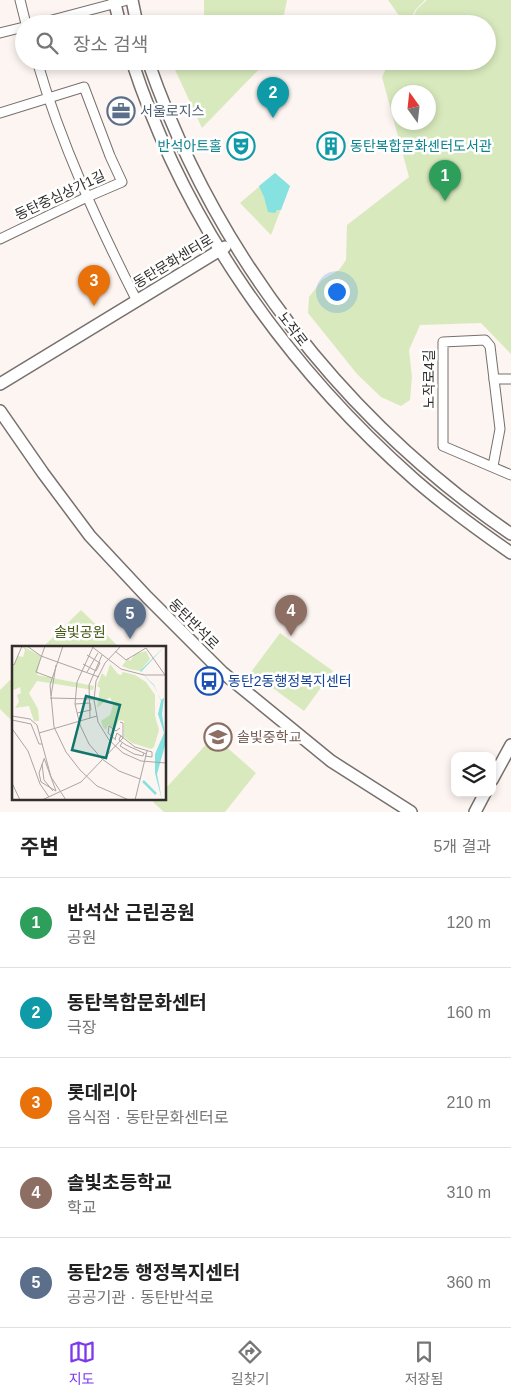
<!DOCTYPE html>
<html lang="ko">
<meta charset="utf-8">
<style>
:root{--surface:#fff;--page:#f6f6f6;--text:#222;--muted:#767676;--line:#e0e0e0;--accent:#7c3aed}
body{margin:0;font-family:Helvetica,"Noto Sans KR",sans-serif;background:var(--page);color:var(--text)}
.controls{position:absolute;right:15px;bottom:15px;display:grid;overflow:hidden;border-radius:10px;box-shadow:0 2px 8px #0003}
.controls button{width:45px;height:45px;display:grid;place-items:center;padding:0;border:0;border-bottom:1px solid var(--line);background:var(--surface);color:var(--text);font:25px sans-serif}
.compass{position:absolute;left:391px;top:85px;width:45px;height:45px;border-radius:50%;background:var(--surface);box-shadow:0 2px 8px #0003;rotate:345deg}
.you{position:absolute;left:336px;top:291px;width:18px;height:18px;margin:-12px;border:4px solid #fff;border-radius:50%;background:#1a73e8;box-shadow:0 0 0 8px #1a73e833}
.badge{display:grid;place-items:center;width:32px;height:32px;border-radius:50%;background:var(--accent);color:#fff;font-size:16px;font-weight:700}
.pin{position:absolute;translate:-50% -41px;filter:drop-shadow(0 1px 2px #0008)}
.pin::after{content:'';position:absolute;top:26px;width:18px;height:15px;background:inherit;clip-path:polygon(0 0,100% 0,50% 100%)}
.list{margin:0;padding:0;list-style:none}
h2{display:flex;justify-content:space-between;align-items:center;height:65px;margin:0;padding:0 20px;font-size:21px}
h2 small{font-size:16px;font-weight:400;color:var(--muted)}
.list li{display:grid;grid-template-columns:32px 1fr auto;gap:15px;align-items:center;box-sizing:border-box;height:90px;padding:0 20px;border-top:1px solid var(--line)}
.list b{display:block;font-size:19px;white-space:nowrap}
.list p{margin:0;font-size:16px;white-space:nowrap;color:var(--muted)}
.list em{font-size:16px;font-style:normal;color:var(--muted)}
.icon{flex:none;width:28px;height:28px;fill:none;stroke:currentColor;stroke-width:2;stroke-linecap:round;stroke-linejoin:round}
.map{position:relative;flex:none;width:511px;height:812px;overflow:hidden}
.search{position:absolute;background:var(--surface);box-shadow:0 2px 8px #0003;left:15px;right:15px;top:15px;height:55px;display:flex;align-items:center;gap:12px;box-sizing:border-box;padding:0 18px;border-radius:28px;color:var(--muted);font-size:19px}
.sheet{height:515px;background:var(--surface)}
nav{display:flex;justify-content:space-around;align-items:center;box-sizing:border-box;height:70px;border-top:1px solid var(--line);background:var(--surface);font-size:14px;color:var(--muted)}
nav a{display:grid;justify-items:center;gap:2px}
nav .on{color:var(--accent)}
.map>svg:first-child{display:block}
.green{fill:#d8eabd;fill-rule:evenodd}
.water{fill:#86e1e1}
.lines{fill:none;stroke-linecap:round;stroke-linejoin:round}
.street-casing{stroke:#77706d;stroke-width:11}
.secondary-casing{stroke:#77706d;stroke-width:14}
.street{stroke:#fff;stroke-width:9}
.secondary{stroke:#fff;stroke-width:11}
.labels{text-anchor:middle;dominant-baseline:central;stroke-width:5;stroke-linejoin:round;paint-order:stroke}
.service-label{font-size:14px;fill:#4e5e75;stroke:#fff;text-anchor:start}
.culture-label{font-size:14px;fill:#0d838f;stroke:#fff;text-anchor:end}
.street-label{font-size:14px;fill:#312e2d;stroke:#fff}
.park-label{font-size:14px;fill:#465a18;stroke:#fff}
.transit-label{font-size:14px;fill:#164399;stroke:#fff;text-anchor:start}
.education-label{font-size:14px;fill:#785e54;stroke:#fff;text-anchor:start}
.inset-river{fill:none;stroke:#86e1e1;stroke-width:2.5}
.inset-road{fill:none;stroke:#aba5a3;stroke-width:1}
.view{fill:#0f766e;fill-opacity:0.15;stroke:#0f766e;stroke-width:2.5}
.inset-edge{fill:none;stroke:#312e2d;stroke-width:2.5}
</style>
<div class="map">
<svg width="511" height="812" viewBox="0 0 511 812">
<rect width="100%" height="100%" fill="#fdf5f1"/>
<g class="green">
<polygon points="204,0 287,0 282,24 204,24"/>
<polygon points="388,0 425,0 416,9 408,24 405,24"/>
<path d="M 427,0 L 511,0 L 511,354 L 481,323 L 420,325 L 409,350 L 412,377 L 410,400 L 401,406 L 381,397 L 357,374 L 308,313 L 309,297 L 322,280 L 339,270 L 346,260 L 347,225 L 409,177 L 382,77 L 390,61 L 487,61 L 487,24 L 410,24 L 417,9 ZM 398,92 L 428,92 L 428,122 L 398,122 Z"/>
<polygon points="171,61 267,61 202,128"/>
<polygon points="275,173 290,186 271,235 240,203"/>
<polygon points="81,610 119,647 43,647"/>
<polygon points="280,633 333,671 304,711 251,672"/>
<polygon points="14,676 14,723 0,709 0,690"/>
<polygon points="214,736 256,773 225,812 164,812 153,802 157,798 165,798 165,789"/>
</g>
<polygon class="water" points="275,173 290,186 281,210 277,210 275,213 268,212 264,197 259,186"/>
<g class="lines">
<g class="street-casing">
<g id="street">
<polyline points="20,0 26,24"/>
<polyline points="37,24 128,0"/>
<polyline points="0,33 24,27"/>
<path d="M 37,61 C 61,144 98,224 137,301"/>
<polyline points="0,113 84,87 110,156 122,182 87,197 0,239"/>
<polyline points="511,379 494,379 490,346 485,340 443,342 443,446 511,475"/>
<polyline points="493,466 500,429 494,379"/>
</g>
</g>
<g class="secondary-casing">
<g id="secondary">
<polyline points="114,0 120,24"/>
<polyline points="132,0 137,24"/>
<path d="M 132,61 C 185,224 287,367 415,480 C 445,506 478,530 511,553"/>
<path d="M 148,61 C 215,254 343,419 511,534"/>
<polyline points="0,384 225,247"/>
<polyline points="0,411 43,473 90,536 147,597 222,672 331,761 411,812"/>
<polyline points="492,780 511,745"/>
<polyline points="475,812 485,793"/>
</g>
</g>
<use href="#street" class="street"/>
<use href="#secondary" class="secondary"/>
</g>
<defs>
<g id="office-ring" transform="scale(1.4375)"><circle r="9.5" fill="#fff" stroke="#5c6f8a" stroke-width="1.5"/><path d="M-6-3h4V-5.5h4V-3h4V5H-6ZM-1-4.5V-3h2v-1.5ZM-6 0V1H6V0Z" fill="#5c6f8a"/></g>
<g id="theatre-ring" transform="scale(1.4375)"><circle r="9.5" fill="#fff" stroke="#0f9aa8" stroke-width="1.5"/><path d="M-5-5.5Q0-4 5-5.5V0Q5 5 0 6Q-5 5-5 0ZM-3.3-2.5H-1v1.5H-3.3ZM1-2.5H3.3v1.5H1ZM-2.8 1Q0 5.5 2.8 1Z" fill="#0f9aa8"/></g>
<g id="building-ring" transform="scale(1.4375)"><circle r="9.5" fill="#fff" stroke="#0f9aa8" stroke-width="1.5"/><path d="M-4-6H4V6H1V3H-1V6H-4ZM-2.5-4.3h1.7v1.8h-1.7ZM.8-4.3h1.7v1.8H.8ZM-2.5-1h1.7V.8h-1.7ZM.8-1h1.7V.8H.8Z" fill="#0f9aa8"/></g>
<g id="bus-ring" transform="scale(1.4375)"><circle r="9.5" fill="#fff" stroke="#1a4fb4" stroke-width="1.5"/><path d="M-5-6H5V4H4V6H2V4H-2V6H-4V4H-5ZM-3.5-4V0h7V-4ZM-3.5 1.2v1.5H-2V1.2ZM2 1.2v1.5H3.5V1.2Z" fill="#1a4fb4"/></g>
<g id="school-ring" transform="scale(1.4375)"><circle r="9.5" fill="#fff" stroke="#8d6e63" stroke-width="1.5"/><path d="M0-5L7-2L0 1L-7-2ZM-4 1L0 2.5L4 1V4Q0 6-4 4Z" fill="#8d6e63"/></g>
</defs>
<g fill-rule="evenodd">
<use href="#office-ring" x="121" y="111"/>
<use href="#theatre-ring" x="241" y="146"/>
<use href="#building-ring" x="331" y="146"/>
<use href="#bus-ring" x="209" y="681"/>
<use href="#school-ring" x="218" y="737"/>
</g>
<g class="labels">
<g class="service-label">
<text x="140" y="111">서울로지스</text>
</g>
<g class="culture-label">
<text x="222" y="146">반석아트홀</text>
<text x="350" y="146" text-anchor="start">동탄복합문화센터도서관</text>
</g>
<g class="street-label">
<text transform="translate(60 195) rotate(-25)">동탄중심상가1길</text>
<text transform="translate(173 261) rotate(-31)">동탄문화센터로</text>
<text transform="translate(293 329) rotate(52)">노작로</text>
<text transform="translate(429 379) rotate(-90)">노작로4길</text>
<text transform="translate(194 624) rotate(45)">동탄반석로</text>
</g>
<g class="park-label">
<text x="80" y="632">솔빛공원</text>
</g>
<g class="transit-label">
<text x="228" y="681">동탄2동행정복지센터</text>
</g>
<g class="education-label">
<text x="237" y="737">솔빛중학교</text>
</g>
</g>
<g transform="translate(12 646)">
<rect width="154" height="154" fill="#fdf5f1"/>
<path d="M 10,0 L 29,10 L 25,29 L 82,40 L 81,44 L 25,35 L 17,47 L 26,63 L 27,75 L 22,75 L 17,60 L 3,62 L 7,56 L 5,49 L 9,47 L 8,41 L 2,44 L 0,41 L 0,23 L 6,10 L 11,11 L 13,4 ZM 134,5 L 138,13 L 128,25 L 117,23 L 118,16 L 117,23 L 110,20 L 116,12 L 118,15 L 123,8 ZM 98,18 L 106,28 L 109,29 L 111,26 L 123,29 L 134,36 L 143,49 L 143,70 L 147,84 L 142,101 L 139,103 L 120,97 L 112,91 L 112,75 L 107,74 L 103,83 L 96,79 L 94,84 L 91,81 L 89,75 L 98,69 L 101,59 L 98,51 L 85,62 L 88,42 L 85,40 L 90,27 L 94,31 Z" fill="#d8eabd"/>
<path d="M 153,0 L 129,26 L 142,40 L 149,54 L 152,52 L 150,68 L 154,96 L 145,128 L 150,154 L 143,127 L 143,108 L 152,87 L 146,68 L 149,55 L 142,39 L 128,25 Z" fill="#86e1e1"/>
<path class="inset-river" d="M 131,135 L 144,148"/>
<path class="inset-road" d="M 15,0 L 29,10 L 87,31M 33,0 L 24,26 L 40,32M 51,0 L 38,39 L 42,81 L 54,106 L 68,124 L 85,140 L 117,154M 79,0 L 109,23 L 132,29 L 154,29M 109,0 L 93,17 L 84,35 L 82,54 L 86,76 L 97,94 L 111,107 L 129,115 L 154,117M 81,1 L 65,36 L 63,58 L 68,79 L 77,98 L 90,113 L 107,125 L 128,133M 134,2 L 153,29M 103,5 L 114,14 L 134,2M 0,18 L 2,19 L 10,0M 71,18 L 84,25 L 88,17 L 75,9M 75,26 L 86,7M 0,42 L 0,70M 39,50 L 44,19M 38,52 L 82,53M 63,58 L 78,57 L 79,64 L 65,67M 0,70 L 18,73 L 25,79 L 39,131 L 54,154M 78,72 L 77,39 L 90,9M 0,74 L 19,78 L 27,98 L 30,98M 1,84 L 16,105 L 28,138 L 37,151M 27,87 L 85,70M 109,89 L 107,94 L 114,99 L 134,108M 103,93 L 105,87 L 123,101 L 140,106 L 140,111 L 133,110M 104,94 L 96,87 L 97,80 L 104,85 L 108,82M 110,97 L 108,100 L 122,108 L 131,110 L 132,107M 32,112 L 44,145M 32,113 L 27,127 L 29,136 L 44,145M 30,118 L 32,134 L 41,145M 0,137 L 8,154M 30,154 L 69,136 L 111,92 L 111,77 L 108,76M 123,154 L 135,105"/>
<path class="view" d="M 74,50 L 108,59 L 94,112 L 60,104 Z"/>
<rect width="154" height="154" class="inset-edge"/>
</g>
</svg>
<div class="controls">
<button><svg class="icon" aria-label="layers" viewBox="0 0 24 24"><path d="M12 4l9 5-9 5-9-5zM3 14l9 5 9-5"/></svg></button>
</div>
<svg class="compass" viewBox="-18 -18 36 36"><path d="M0-13l5 13h-10z" fill="#e53935"/><path d="M0 13l5-13h-10z" fill="#767676"/></svg>
<div class="you"></div>
<div class="pin badge" style="left:445px;top:201px;background:#2e9e5b">1</div>
<div class="pin badge" style="left:273px;top:118px;background:#0f9aa8">2</div>
<div class="pin badge" style="left:94px;top:306px;background:#e8710a">3</div>
<div class="pin badge" style="left:291px;top:636px;background:#8d6e63">4</div>
<div class="pin badge" style="left:130px;top:639px;background:#5c6f8a">5</div>
<div class="search"><svg class="icon" aria-label="search" viewBox="0 0 24 24"><circle cx="10" cy="10" r="6"/><path d="M15 15l6 6"/></svg>장소 검색</div>
</div>
<section class="sheet">
<h2>주변<small>5개 결과</small></h2>
<ul class="list">
<li><span class="badge" style="background:#2e9e5b">1</span><div><b>반석산 근린공원</b><p>공원</p></div><em>120 m</em></li>
<li><span class="badge" style="background:#0f9aa8">2</span><div><b>동탄복합문화센터</b><p>극장</p></div><em>160 m</em></li>
<li><span class="badge" style="background:#e8710a">3</span><div><b>롯데리아</b><p>음식점 · 동탄문화센터로</p></div><em>210 m</em></li>
<li><span class="badge" style="background:#8d6e63">4</span><div><b>솔빛초등학교</b><p>학교</p></div><em>310 m</em></li>
<li><span class="badge" style="background:#5c6f8a">5</span><div><b>동탄2동 행정복지센터</b><p>공공기관 · 동탄반석로</p></div><em>360 m</em></li>
</ul>
</section>
<nav>
<a class="on"><svg class="icon" aria-label="map" viewBox="0 0 24 24"><path d="M3 6l6-2 6 2 6-2v14l-6 2-6-2-6 2zM9 4v14M15 6v14"/></svg>지도</a>
<a><svg class="icon" aria-label="directions" viewBox="0 0 24 24"><path d="M12 3l9 9-9 9-9-9zM9 14v-3h6M13 9l2 2-2 2"/></svg>길찾기</a>
<a><svg class="icon" aria-label="saved" viewBox="0 0 24 24"><path d="M7 4h10v16l-5-4-5 4z"/></svg>저장됨</a>
</nav>
